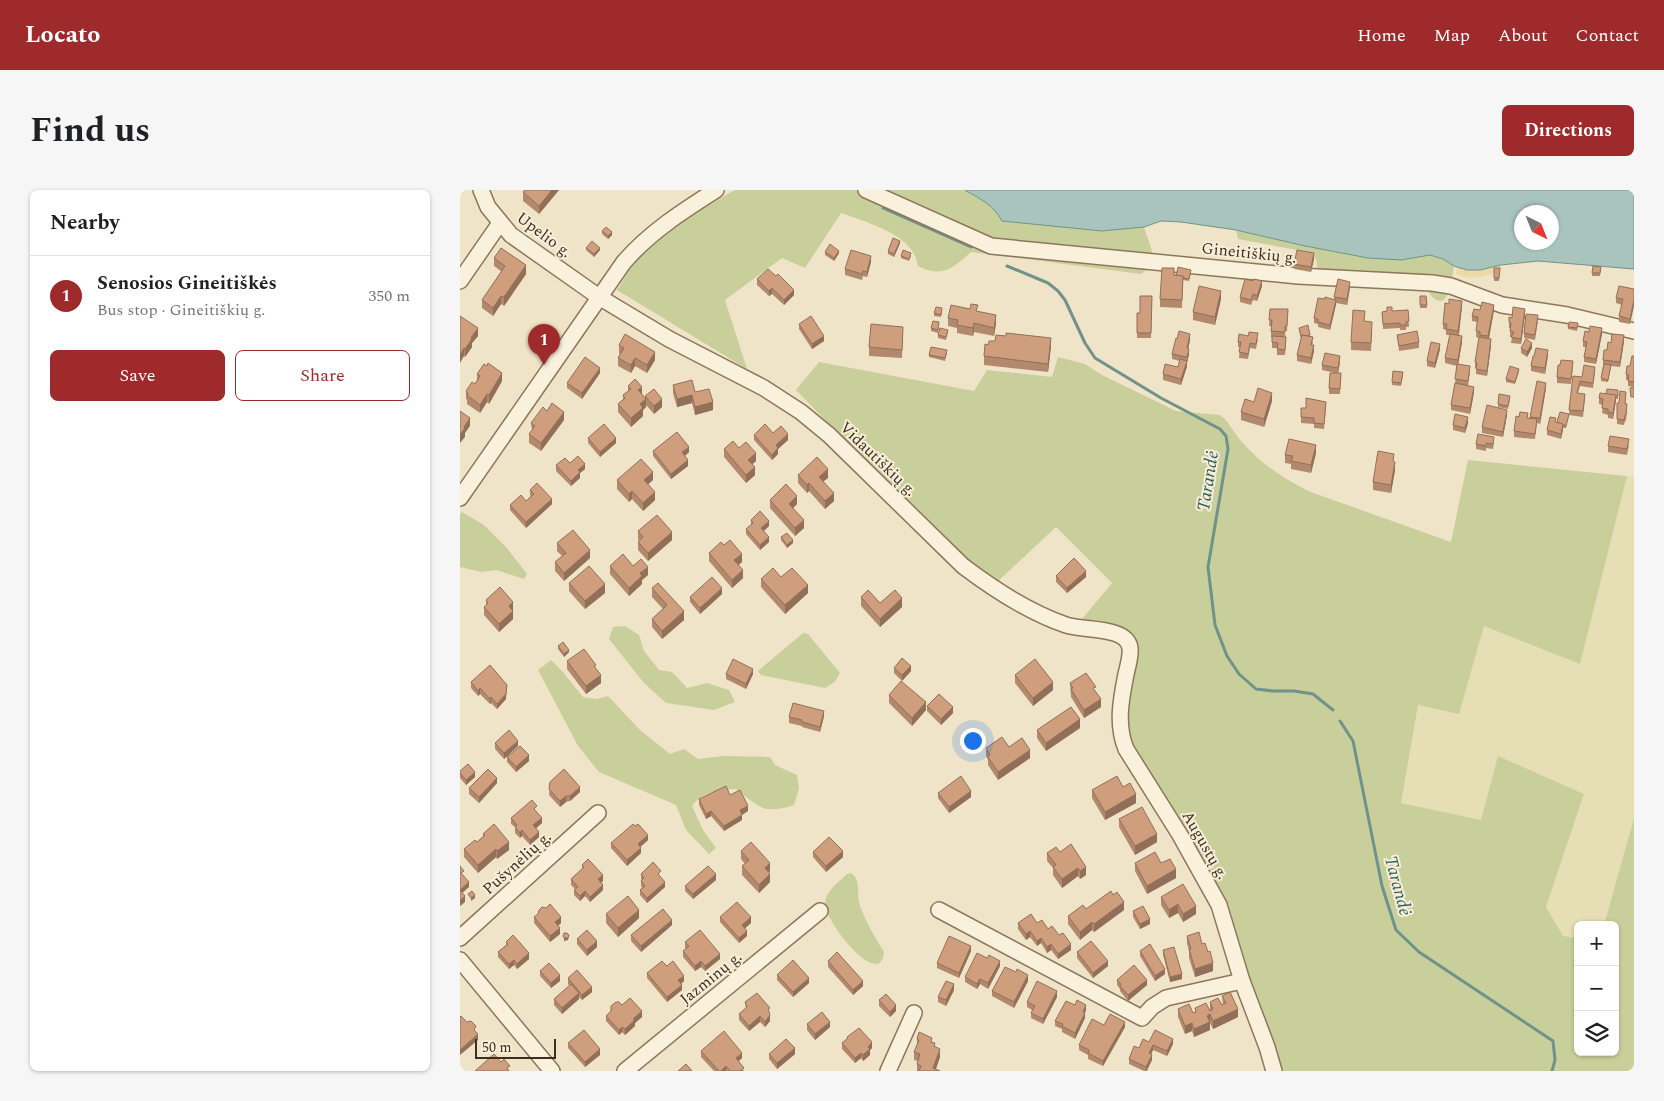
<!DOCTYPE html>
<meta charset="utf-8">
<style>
:root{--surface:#fff;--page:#f6f6f6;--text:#202124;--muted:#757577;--line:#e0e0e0;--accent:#9e2a2b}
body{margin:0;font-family:Spectral,serif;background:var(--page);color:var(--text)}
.controls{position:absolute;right:15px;bottom:15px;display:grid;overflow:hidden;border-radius:8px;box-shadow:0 1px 4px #0004}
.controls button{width:45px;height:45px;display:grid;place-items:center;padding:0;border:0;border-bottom:1px solid var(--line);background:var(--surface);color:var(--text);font:25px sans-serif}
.compass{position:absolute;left:1054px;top:15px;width:45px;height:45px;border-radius:50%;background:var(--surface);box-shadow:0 1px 4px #0004;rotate:137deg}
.scale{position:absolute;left:15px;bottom:12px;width:81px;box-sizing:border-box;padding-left:5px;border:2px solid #3d2e20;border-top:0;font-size:14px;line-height:18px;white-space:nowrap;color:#3d2e20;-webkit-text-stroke:4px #f7eed8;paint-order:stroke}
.you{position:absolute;left:512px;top:550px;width:18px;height:18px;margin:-12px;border:4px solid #fff;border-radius:50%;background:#1a73e8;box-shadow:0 0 0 8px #1a73e833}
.badge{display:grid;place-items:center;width:32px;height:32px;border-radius:50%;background:var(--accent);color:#fff;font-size:16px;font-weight:700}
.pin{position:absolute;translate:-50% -41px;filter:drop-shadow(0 1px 2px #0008)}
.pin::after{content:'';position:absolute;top:26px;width:18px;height:15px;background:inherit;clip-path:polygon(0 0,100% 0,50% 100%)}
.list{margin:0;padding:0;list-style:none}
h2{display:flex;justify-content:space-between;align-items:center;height:65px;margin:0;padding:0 20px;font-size:21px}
h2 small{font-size:16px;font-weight:400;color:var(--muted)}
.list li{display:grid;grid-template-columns:32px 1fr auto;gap:15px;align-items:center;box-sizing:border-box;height:80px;padding:0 20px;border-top:1px solid var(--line)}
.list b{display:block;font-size:19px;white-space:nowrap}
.list p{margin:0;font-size:16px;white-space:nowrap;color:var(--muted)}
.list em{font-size:16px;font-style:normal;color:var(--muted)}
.actions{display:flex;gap:10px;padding:15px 20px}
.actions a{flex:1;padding:11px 0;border:1px solid var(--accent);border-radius:8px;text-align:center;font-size:18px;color:var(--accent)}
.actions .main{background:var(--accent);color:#fff}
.icon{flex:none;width:28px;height:28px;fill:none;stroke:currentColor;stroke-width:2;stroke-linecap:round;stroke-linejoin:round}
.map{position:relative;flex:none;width:1174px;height:881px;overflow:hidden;border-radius:8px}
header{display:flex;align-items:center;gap:30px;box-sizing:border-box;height:70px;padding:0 25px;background:var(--accent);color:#fff}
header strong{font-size:24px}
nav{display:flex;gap:28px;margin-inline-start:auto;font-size:18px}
.intro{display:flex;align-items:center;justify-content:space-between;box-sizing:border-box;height:120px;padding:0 30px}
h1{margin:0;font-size:35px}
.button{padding:12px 22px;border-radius:8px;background:var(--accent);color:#fff;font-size:18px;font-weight:700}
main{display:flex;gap:30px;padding:0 30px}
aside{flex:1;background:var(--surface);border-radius:8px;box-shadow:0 1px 4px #0004}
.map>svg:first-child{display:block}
.farmland{fill:#e6deb5}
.green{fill:#c9cf9b}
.sand{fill:#ecd9a5}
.water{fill:#a9c4bc;stroke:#6f938a;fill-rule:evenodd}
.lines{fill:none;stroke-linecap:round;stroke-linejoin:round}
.stream{stroke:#6f938a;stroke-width:3}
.minor-casing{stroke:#8d765c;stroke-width:18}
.minor{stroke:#faf1dc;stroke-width:15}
.wall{fill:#b2896c}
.shaded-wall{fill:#916f58}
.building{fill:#cf9f7d;stroke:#916f58}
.labels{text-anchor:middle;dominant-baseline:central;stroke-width:4;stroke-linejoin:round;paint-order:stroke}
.street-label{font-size:16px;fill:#3d2e20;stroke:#f7eed8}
.water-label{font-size:18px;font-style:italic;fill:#2f5d5a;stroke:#f7eed8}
</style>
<header>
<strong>Locato</strong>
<nav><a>Home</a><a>Map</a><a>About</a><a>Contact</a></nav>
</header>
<div class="intro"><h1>Find us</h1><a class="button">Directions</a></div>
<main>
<aside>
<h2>Nearby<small></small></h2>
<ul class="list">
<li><span class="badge">1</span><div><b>Senosios Gineitiškės</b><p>Bus stop · Gineitiškių g.</p></div><em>350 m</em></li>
</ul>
<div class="actions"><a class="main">Save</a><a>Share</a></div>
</aside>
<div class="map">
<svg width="1174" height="881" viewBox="0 0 1174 881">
<rect width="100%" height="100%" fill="#f0e4c8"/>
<polygon class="farmland" points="1167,286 1174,286 1174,628 1144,735 1118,735 1118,748 1103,746 1086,717 1124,604 1021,630 941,614 958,514 999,524 1024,436 1120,473"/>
<g class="green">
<path d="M 275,0 L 505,0 C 520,9 534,15 543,31 L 642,41 L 684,37 L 692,61 L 688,79 L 681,84 L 511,62 C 492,79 482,88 458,76 C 457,72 456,67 454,64 C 443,42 403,31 381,23 L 345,78 L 322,68 L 265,110 L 287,179 L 157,100 C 163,91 168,82 174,74 C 198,43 241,19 275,0 Z"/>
<path d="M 776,40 L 845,56 L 908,68 L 970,65 L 983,69 L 994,76 C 991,93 987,132 965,97 L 859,80 L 857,77 C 857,69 855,66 848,62 L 778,49 Z"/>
<path d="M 598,167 L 625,174 L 642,185 L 716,221 L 760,225 C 769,231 774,244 782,252 C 801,274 823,288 848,301 L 991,352 L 1008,270 L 1167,286 L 1120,474 L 1024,436 L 999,524 L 958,515 L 941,613 L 1021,630 L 1038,566 L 1124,604 L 1086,717 L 1103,746 L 1118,748 L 1118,862 L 1155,862 L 1155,735 L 1144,735 L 1174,628 L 1174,881 L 818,881 L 763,712 L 677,563 L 666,538 L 666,524 L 675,458 L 617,435 L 652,393 L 596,337 L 535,394 L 461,329 L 336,200 L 359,172 L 514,201 L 527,180 L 592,187 Z"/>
<polygon points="2,322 24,335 46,357 67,384 64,389 36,380 21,382 0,377 0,324"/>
<polygon points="165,436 179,445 184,461 199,480 212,482 227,498 247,493 269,500 275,512 254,520 206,513 184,493 149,449 153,437"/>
<polygon points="343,443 348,444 380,483 375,492 365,498 301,485 298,481"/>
<path d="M 91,470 L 102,481 L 123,507 L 136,509 L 148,506 L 180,540 L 210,564 L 224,559 L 238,569 L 263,566 L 310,567 L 315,575 L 337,585 L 339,598 L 334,615 C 302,625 300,617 276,599 C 258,600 243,601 232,616 L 243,640 L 256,658 L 249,664 L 226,640 L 216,615 L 139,582 L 118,556 L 78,480 Z"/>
<path d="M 391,683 C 401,690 397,702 399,712 C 404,730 415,747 424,762 C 421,802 362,730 365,711 C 367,700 380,691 387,684 Z"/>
</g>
<path class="sand" d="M 1041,75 L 1040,82 C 1022,85 1013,92 996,84 L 997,77 C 1013,82 1026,79 1041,75 Z"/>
<path class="water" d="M 505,0 L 1174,0 L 1174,79 L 1078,71 L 1041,75 L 1020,80 L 1007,80 L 994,76 L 983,69 L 970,65 L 941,70 L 908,68 L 845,56 L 776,40 L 721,32 L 701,31 L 684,37 L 642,41 L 542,31 C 534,15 520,9 505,0 ZM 1062,22 L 1092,22 L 1092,52 L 1062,52 Z"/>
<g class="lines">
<g class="stream">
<polyline points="423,18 511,57"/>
<polyline points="547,76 588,93 598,101 605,110 625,153 635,168 701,208 760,239 766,246 768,259 748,377 755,435 767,466 779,484 796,499 813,501 834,501 853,504 873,520"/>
<polyline points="880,531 893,551 922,696 936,740 959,762 1093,851 1095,870 1092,881"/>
</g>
<g class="minor-casing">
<g id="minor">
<path d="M 21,0 L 28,17 L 51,45 L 139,107 L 209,149 L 304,198 L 341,222 L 369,245 L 503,376 C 532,398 571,423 606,435 C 623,441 667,436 670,458 C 671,466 668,476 666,484 C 661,509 656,535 666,559 L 720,645 L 759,715 L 782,791 L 807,857 L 814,881"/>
<polyline points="406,0 531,56 838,86 972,93 991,96 1042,115 1107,125 1174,141"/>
<polyline points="0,91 40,33"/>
<path d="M 0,308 L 164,72 C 190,42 223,21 256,0"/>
<polyline points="479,720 682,828 692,817 706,808 782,791"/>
<polyline points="0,748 138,623"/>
<polyline points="0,770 92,881"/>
<polyline points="165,881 360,721"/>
<polyline points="428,881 454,823"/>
</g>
</g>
<use href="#minor" class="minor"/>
</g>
<g class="wall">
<polygon points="65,0 99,0 79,24 63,11 63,2"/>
<polygon points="142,41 152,45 148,49 142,44"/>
<polygon points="440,53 434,67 428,64 428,61"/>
<polygon points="126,58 140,60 134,67 126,60"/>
<polygon points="365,62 379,63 374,71 365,65"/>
<polygon points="441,66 451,66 449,71 441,68"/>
<polygon points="34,68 66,84 44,116 41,114 33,126 22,118 22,110 42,82 34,76"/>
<polygon points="854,69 851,82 834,79 834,74"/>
<polygon points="411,72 407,87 403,86 402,90 385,85 385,79"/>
<polygon points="1133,76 1141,77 1140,86 1132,86"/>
<polygon points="1034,78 1040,78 1039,91 1034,91"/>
<polygon points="731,82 729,91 723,90 722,118 700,117 700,109 714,85"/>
<polygon points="297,89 334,105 324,115 312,104 309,106 297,95"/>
<polygon points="802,96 797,111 793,110 791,115 780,112 780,107"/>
<polygon points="890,97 887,115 876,113 870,140 858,137 858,134 854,133 854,128 865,109 874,109 874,107"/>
<polygon points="1174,99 1170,134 1159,132 1159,126 1162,115 1156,113 1156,108"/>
<polygon points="692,106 691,148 677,148 677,123 680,123"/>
<polygon points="960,106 966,106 967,118 960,118"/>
<polygon points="761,109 755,135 733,130 733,122"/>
<polygon points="1002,116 999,146 1002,152 998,174 1010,182 1008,196 1014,202 1010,224 991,220 991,215 995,194 997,176 985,173 985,168 990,145 986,145 986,140 983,139 983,134"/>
<polygon points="810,119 828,119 827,141 825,141 826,153 825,165 817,165 817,158 812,158 812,147 811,147 811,136 809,136"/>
<polygon points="948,120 949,137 946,137 946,140 940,140 940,138 923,139 922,122"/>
<polygon points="1020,120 1034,120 1029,149 1031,155 1027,186 1016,184 1016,178 1015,178 1015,172 1020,148 1016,147 1017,132 1012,131 1012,126"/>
<polygon points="482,121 481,127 474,126 474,123"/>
<polygon points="518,121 536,133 534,146 514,142 513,146 497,143 497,138 488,136 488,128"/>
<polygon points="1065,124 1061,154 1051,153 1052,147 1050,147 1050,138 1049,138 1049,132 1052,128"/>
<polygon points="0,126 18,146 12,153 12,157 5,167 4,166"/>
<polygon points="905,131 912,140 911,161 891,160 891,152"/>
<polygon points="1078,131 1075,150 1064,148 1064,143"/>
<polygon points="339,134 364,151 352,159 339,139"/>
<polygon points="479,135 478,143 471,141 471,138"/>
<polygon points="1118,136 1117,141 1108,139 1108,137"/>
<polygon points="839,138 850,146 853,153 852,155 854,161 851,174 837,171 837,165 841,148"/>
<polygon points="488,142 486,150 478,148 478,145"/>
<polygon points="1142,144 1136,174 1124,172 1124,167 1126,157 1123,157 1123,151"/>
<polygon points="443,145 442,168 409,166 409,157"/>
<polygon points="937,145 959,152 959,158 939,161"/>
<polygon points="798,149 796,159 790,158 788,169 779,168 780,157 778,157 778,152"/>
<polygon points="730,150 728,158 729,164 721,195 703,190 703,184 718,177 720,171 712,169 712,164"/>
<polygon points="535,151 591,156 588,182 524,175 524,166 528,155"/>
<polygon points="1164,151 1160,177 1151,176 1148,192 1141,191 1143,176 1143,170 1147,160 1151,153"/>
<polygon points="159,155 195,170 187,183 175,176 171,183 158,176 158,168 160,164 159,163"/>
<polygon points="1061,158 1072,158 1067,167 1061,163"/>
<polygon points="980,159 975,178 967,176 967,171"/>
<polygon points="487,163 485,171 469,167 469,165"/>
<polygon points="1088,165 1085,184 1071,181 1071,176"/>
<polygon points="1174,166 1174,197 1168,196 1168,190 1166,190 1166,184 1170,176"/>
<polygon points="880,172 878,183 881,183 880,204 869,204 869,198 875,183 862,180 862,175"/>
<polygon points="1113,176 1111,194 1097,193 1097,187"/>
<polygon points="1059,182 1055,194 1046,192 1046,189"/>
<polygon points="1135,182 1133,198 1120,196 1118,203 1125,209 1123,227 1109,225 1106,238 1103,238 1101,249 1087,245 1087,240 1096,232 1097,232 1109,224 1113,186 1122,187"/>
<polygon points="140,183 122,209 107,198 107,193"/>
<polygon points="17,184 42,191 29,214 27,212 20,223 7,214 7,210 6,209 6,201 15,194 17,190"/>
<polygon points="943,185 941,196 932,195 932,192"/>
<polygon points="213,195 235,202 253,220 235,225 232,213 217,217 213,203"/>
<polygon points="168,196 182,204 185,208 185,206 202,217 194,224 186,215 186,217 183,220 183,226 171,237 158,222 158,214 163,210 163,205 168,201"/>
<polygon points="1086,198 1080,234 1077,233 1075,249 1054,247 1054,241 1059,227 1070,228 1070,227"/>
<polygon points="1158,200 1158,209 1156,209 1153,229 1148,228 1148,225 1142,223 1143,215 1139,214 1139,208 1146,204"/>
<polygon points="1166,207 1165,214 1167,220 1166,231 1165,231 1164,235 1157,234 1157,213 1159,213"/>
<polygon points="1050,209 1048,219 1038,217 1038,214"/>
<polygon points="812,211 804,237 781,230 781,222 794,212"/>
<polygon points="841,218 866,218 864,239 854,238 854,234 841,233"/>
<polygon points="87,221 104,230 81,261 69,253 69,244 72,241 71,233"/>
<polygon points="1047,225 1043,247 1022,243 1022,237"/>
<polygon points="1008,233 1005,243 993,240 993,235"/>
<polygon points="313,243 328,250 318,259 318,264 312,270 294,250 294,245"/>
<polygon points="128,248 156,253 140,267 128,253"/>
<polygon points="1034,253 1033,259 1026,258 1026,261 1016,259 1016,254"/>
<polygon points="1169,255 1167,265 1148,262 1148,256"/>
<polygon points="279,258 296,271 292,274 295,285 286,293 264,267 264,259"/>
<polygon points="193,261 229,262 225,266 228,276 211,289 193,266"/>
<polygon points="856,263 851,283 831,279 831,274 825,273 825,265"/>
<polygon points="934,272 935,280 931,303 913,300 913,292"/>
<polygon points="110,273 125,279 120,283 120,288 111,296 96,281 96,275"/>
<polygon points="338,285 368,288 363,291 374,311 365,319 349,301 347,303 338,293"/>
<polygon points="157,290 193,290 188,294 195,310 183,321 172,309 169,312 157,299"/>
<polygon points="70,300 92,314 66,338 50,320 50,315 66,311 71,306 70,305"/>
<polygon points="310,310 337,314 333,318 344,338 335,346 310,318"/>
<polygon points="291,330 309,336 304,341 309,352 300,360 286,344 286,339 291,335"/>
<polygon points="178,341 212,350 188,371 178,360 178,352 179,351 178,349"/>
<polygon points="321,347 333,353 327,358 321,350"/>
<polygon points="97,353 130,368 104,391 95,381 95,372 102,366 97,361"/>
<polygon points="264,355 282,372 278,375 283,388 272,398 249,371 249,363"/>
<polygon points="150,376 173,376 188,385 182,390 182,394 169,406 150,384"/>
<polygon points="596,386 626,387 607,403 596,392"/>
<polygon points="301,389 348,403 325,424 301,397"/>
<polygon points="109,393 145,403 125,419 109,401"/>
<polygon points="192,398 224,430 202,449 192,437 192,429 203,419 192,407"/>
<polygon points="262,404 240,424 230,412 230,407"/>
<polygon points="401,407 420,413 442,417 420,437 401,416"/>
<polygon points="26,410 53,420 53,429 39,442 24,425 24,417 26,415"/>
<polygon points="98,456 109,462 104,467 98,459"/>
<polygon points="107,471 136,479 141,493 126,504 107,479"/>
<polygon points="434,478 451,481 442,491 434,483"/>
<polygon points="266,484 293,484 286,499 266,489"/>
<polygon points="555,485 593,500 573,516 555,493"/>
<polygon points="11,492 46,509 37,519 31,513 30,514 20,504 18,506 11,498"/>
<polygon points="610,493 636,502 641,517 624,528 611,507"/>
<polygon points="429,505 466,520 452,536 429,513"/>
<polygon points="467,516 493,523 481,535 467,521"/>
<polygon points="364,526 360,542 342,537 342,536 329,533 329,527"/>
<polygon points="620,538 586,561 577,548 577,540"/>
<polygon points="35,553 58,556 44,569 35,559"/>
<polygon points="549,557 570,568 538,590 528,575 528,570 526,566 526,558"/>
<polygon points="47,567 69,571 56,582 47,572"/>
<polygon points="0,581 15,587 6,595 0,588"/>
<polygon points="90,592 120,602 110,611 106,612 100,617 89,605"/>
<polygon points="37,593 19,613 9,604 9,598"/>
<polygon points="663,597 676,613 645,630 632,608 632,600"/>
<polygon points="478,603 511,607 489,623 478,608"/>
<polygon points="270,605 288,621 282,625 282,630 264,641 251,626 246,629 239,615 239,609"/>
<polygon points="77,622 82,633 76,638 79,647 70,655 62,646 60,648 55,643 55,637 51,634 51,628"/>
<polygon points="659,629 697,652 675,665 659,637"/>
<polygon points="23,644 49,660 37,669 36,667 18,683 4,667 4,659 17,652 23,647"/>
<polygon points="188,650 180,657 181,663 167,676 151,658 151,653"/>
<polygon points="281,661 310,681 309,682 310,692 299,703 282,685 282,676 285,674 281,669"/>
<polygon points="353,662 383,667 366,682 353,667"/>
<polygon points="600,662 626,685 620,689 618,686 602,698 593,685 593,678 587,671 587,663"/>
<polygon points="675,673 701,673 716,688 687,704 675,681"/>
<polygon points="122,675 143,691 141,692 143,700 130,712 125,706 120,711 114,705 114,700 115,699 111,695 111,689 122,679"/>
<polygon points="181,684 200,687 205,697 187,713 180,705 180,700 182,698 181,696 181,691 182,690 181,689"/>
<polygon points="256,690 233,709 225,701 225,696"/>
<polygon points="701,707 736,724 723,732 718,723 709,728 701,715"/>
<polygon points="626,719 664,720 634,742 632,740 620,750 608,734 608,726"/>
<polygon points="673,721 690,734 680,739 673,727"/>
<polygon points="146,724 179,728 158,747 146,733"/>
<polygon points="74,727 101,733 98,736 100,744 90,752 74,733"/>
<polygon points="260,727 291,733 285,738 287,746 279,753 260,732"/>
<polygon points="558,733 577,733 599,745 611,760 598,769 591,760 587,763 581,753 577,756 570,747 566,750 558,739"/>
<polygon points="212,735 181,762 171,751 171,745"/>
<polygon points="727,746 753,781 735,787 729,768 729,760 727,754"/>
<polygon points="117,749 137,757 127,766 117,754"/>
<polygon points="46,752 69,769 57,779 54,775 49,779 38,767 38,762 46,755"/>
<polygon points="225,752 260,769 245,781 241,777 235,781 223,767 223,761 226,759 225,758"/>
<polygon points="703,760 722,789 710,792 703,765"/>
<polygon points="511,761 499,788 477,778 477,773"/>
<polygon points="680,761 705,784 695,791 680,766"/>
<polygon points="617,762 648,776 633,788 617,768"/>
<polygon points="368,771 403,796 393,805 368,777"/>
<polygon points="207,776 224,791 221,794 222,800 207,812 187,788 187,783"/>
<polygon points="540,776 528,799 520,794 517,799 505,792 505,787"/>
<polygon points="80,781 100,791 91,798 80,786"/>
<polygon points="556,782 568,791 554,818 532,806 532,801"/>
<polygon points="317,785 349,793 333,807 317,790"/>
<polygon points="108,788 132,802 122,810 119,807 119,809 102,824 94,815 94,809 110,796 108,794"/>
<polygon points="657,790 687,795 668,811 660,801 660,799 657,795"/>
<polygon points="494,800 486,816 478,812 478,807"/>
<polygon points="762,806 778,827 753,839 750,833 750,840 734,847 732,841 725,844 718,827 718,819 733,823 735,823 735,818 750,820 750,812 762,815 763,815"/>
<polygon points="597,807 583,834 571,828 571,823 572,820 567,817 567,812"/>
<polygon points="419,810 436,821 430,827 419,816"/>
<polygon points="285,812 309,824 310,831 305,837 300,832 289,841 279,830 279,824 286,819"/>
<polygon points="162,815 182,827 175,833 175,836 165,845 162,842 159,845 146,831 146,826"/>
<polygon points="626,820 625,823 625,828 615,849 602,842 602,839 595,836 595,831"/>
<polygon points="347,834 370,837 355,850 347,840"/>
<polygon points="644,835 665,837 643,876 628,869 628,865 619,860 619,855"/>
<polygon points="387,847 412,858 410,860 410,865 403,871 401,868 395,873 382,859 382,853 387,849"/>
<polygon points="457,849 472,852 480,867 476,879 480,881 457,881 457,874 458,871 454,870 454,862 457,854"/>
<polygon points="689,852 713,854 707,866 693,860 691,864 692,870 687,881 684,881 669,874 669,869 679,858"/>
<polygon points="108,853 140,865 125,877 108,858"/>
<polygon points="241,861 282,868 278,871 284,881 254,881 241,867"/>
<polygon points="309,864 335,864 317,879 309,869"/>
</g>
<g class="shaded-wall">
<polygon points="92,0 99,0 79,24 79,16"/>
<polygon points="152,42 152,45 148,49 148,46"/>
<polygon points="440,51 440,53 434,67 434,64"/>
<polygon points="140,58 140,60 134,67 134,64"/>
<polygon points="379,61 379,63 374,71 374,68"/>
<polygon points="854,63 854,69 851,82 851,77"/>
<polygon points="411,66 411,72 407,87 407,82"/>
<polygon points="66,75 66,84 44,116 44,107"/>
<polygon points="802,91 802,96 797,111 797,106"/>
<polygon points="890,92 890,97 887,115 887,109"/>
<polygon points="312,98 312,104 309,106 309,101"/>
<polygon points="334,100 334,105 324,115 324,110"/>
<polygon points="761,101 761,109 755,135 755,127"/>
<polygon points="41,106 41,114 33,126 33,118"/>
<polygon points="876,110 876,115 870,140 870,135"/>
<polygon points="1174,110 1174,116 1170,134 1170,129"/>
<polygon points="1002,111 1002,116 998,146 998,141"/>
<polygon points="1034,115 1034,120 1028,152 1028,146"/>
<polygon points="1065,119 1065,124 1061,154 1061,149"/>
<polygon points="536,125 536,133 534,146 534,138"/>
<polygon points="514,133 514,142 513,146 513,138"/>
<polygon points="18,138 18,146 12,153 12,157 5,167 5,159 11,148"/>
<polygon points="1142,138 1142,144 1136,174 1136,169"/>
<polygon points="730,144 730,150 727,164 727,158"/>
<polygon points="1164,145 1164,151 1160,177 1160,172"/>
<polygon points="364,146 364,151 352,159 352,154"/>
<polygon points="1002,146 1002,152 998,176 998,170"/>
<polygon points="591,148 591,156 588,182 588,174"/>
<polygon points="1031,149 1031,155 1027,186 1027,181"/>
<polygon points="1072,153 1072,158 1067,167 1067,162"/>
<polygon points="980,154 980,159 975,178 975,173"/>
<polygon points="854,155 854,161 851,174 851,168"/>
<polygon points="4,158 4,166 0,173 0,165"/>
<polygon points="729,159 729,164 727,173 727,167"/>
<polygon points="1088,160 1088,165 1085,184 1085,178"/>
<polygon points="195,162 195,170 187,183 187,175"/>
<polygon points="880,166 880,172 878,183 878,178"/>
<polygon points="175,168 175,176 171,183 171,175"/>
<polygon points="727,171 727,177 721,195 721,189"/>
<polygon points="140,178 140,183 122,209 122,203"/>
<polygon points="42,183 42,191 29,214 29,205"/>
<polygon points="1086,193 1086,198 1080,234 1080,228"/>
<polygon points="182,197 182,205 178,200"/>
<polygon points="1014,197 1014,202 1010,224 1010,218"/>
<polygon points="812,203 812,211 804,237 804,229"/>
<polygon points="27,204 27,212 20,223 20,215"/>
<polygon points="232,205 232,213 217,217 217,209"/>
<polygon points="1156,205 1156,211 1153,229 1153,223"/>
<polygon points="186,209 186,217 183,220 183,226 171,237 171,228 180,214"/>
<polygon points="202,209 202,217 194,224 194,216"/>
<polygon points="253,212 253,220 235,225 235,217"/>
<polygon points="1047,220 1047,225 1043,247 1043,242"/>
<polygon points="104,222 104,230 81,261 81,253"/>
<polygon points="1008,227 1008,233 1005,243 1005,238"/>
<polygon points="10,228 10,236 5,243 5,247 0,253 0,245 4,237"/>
<polygon points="1103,234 1103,240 1101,249 1101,244"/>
<polygon points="328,244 328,250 318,259 318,264 312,270 312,265 316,255"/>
<polygon points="156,248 156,253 140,267 140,262"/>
<polygon points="856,255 856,263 851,283 851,275"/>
<polygon points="229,257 229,262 222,268 222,262"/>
<polygon points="296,263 296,271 288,278 288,270"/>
<polygon points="228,270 228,276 211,289 211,284"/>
<polygon points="935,272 935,280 931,303 931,295"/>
<polygon points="125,274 125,279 120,283 120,288 111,296 111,291 118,280"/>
<polygon points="295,277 295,285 286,293 286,285"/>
<polygon points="368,279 368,288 359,295 359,287"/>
<polygon points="193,282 193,290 184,298 184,290"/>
<polygon points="349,293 349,301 347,303 347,295"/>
<polygon points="172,301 172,309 169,312 169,304"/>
<polygon points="195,302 195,310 183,321 183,313"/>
<polygon points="374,303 374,311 365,319 365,311"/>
<polygon points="337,306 337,314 329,322 329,314"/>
<polygon points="92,309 92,314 66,338 66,332"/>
<polygon points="344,330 344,338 335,346 335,338"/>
<polygon points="309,331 309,336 301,343 301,338"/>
<polygon points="212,342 212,350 188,371 188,363"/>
<polygon points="309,347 309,352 300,360 300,355"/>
<polygon points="333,350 333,353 327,358 327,355"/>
<polygon points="130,360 130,368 104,391 104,383"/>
<polygon points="282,364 282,372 274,379 274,370"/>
<polygon points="188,377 188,385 182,390 182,394 169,406 169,398 180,383"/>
<polygon points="283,380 283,388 272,398 272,390"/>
<polygon points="626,381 626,387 607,403 607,398"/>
<polygon points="145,394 145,403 125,419 125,411"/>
<polygon points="348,395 348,403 325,424 325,415"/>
<polygon points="262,398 262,404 240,424 240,418"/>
<polygon points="442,408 442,417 420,437 420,429"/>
<polygon points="53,412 53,420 49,424 49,416"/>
<polygon points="53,421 53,429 39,442 39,434"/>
<polygon points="224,421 224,430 202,449 202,441"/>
<polygon points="109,460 109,462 104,467 104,464"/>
<polygon points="451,476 451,481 442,491 442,485"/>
<polygon points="293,479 293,484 286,499 286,494"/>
<polygon points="141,485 141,493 126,504 126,496"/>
<polygon points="593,492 593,500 573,516 573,508"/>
<polygon points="47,495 46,509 37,519 37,514"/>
<polygon points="20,498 20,504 18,506 18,501"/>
<polygon points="31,507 31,513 30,514 30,509"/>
<polygon points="641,509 641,517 624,528 624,520"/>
<polygon points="466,512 466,520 452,536 452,528"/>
<polygon points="493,517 493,523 481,535 481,529"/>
<polygon points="364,521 364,526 360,542 360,537"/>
<polygon points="620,529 620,538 586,561 586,553"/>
<polygon points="58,551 58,556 44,569 44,563"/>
<polygon points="570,560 570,568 538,590 538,582"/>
<polygon points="69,565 69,571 56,582 56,577"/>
<polygon points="15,582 15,587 6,595 6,590"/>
<polygon points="37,588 37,593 19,613 19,607"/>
<polygon points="120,597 120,602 110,611 110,606"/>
<polygon points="511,601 511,607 489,623 489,617"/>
<polygon points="676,604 676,613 645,630 645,622"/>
<polygon points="106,606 106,612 100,617 100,611"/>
<polygon points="288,616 288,621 280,626 280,620"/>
<polygon points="251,621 251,626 246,629 246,624"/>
<polygon points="282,625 282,630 264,641 264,636"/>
<polygon points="82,628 82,633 73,641 73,635"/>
<polygon points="62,640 62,646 60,648 60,643"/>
<polygon points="79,642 79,647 70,655 70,650"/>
<polygon points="697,644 697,652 675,665 675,656"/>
<polygon points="188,645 188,650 178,659 178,654"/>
<polygon points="49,652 49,660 37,669 37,661"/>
<polygon points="181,658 181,663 167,676 167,670"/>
<polygon points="36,659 36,667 18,683 18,675"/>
<polygon points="383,661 383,667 366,682 366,676"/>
<polygon points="310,673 310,681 305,686 305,678"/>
<polygon points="626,677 626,685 620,689 620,681"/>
<polygon points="618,678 618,686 602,698 602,689"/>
<polygon points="716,679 716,688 687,704 687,696"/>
<polygon points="256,684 256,690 233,709 233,704"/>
<polygon points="310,684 310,692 299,703 299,695"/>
<polygon points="143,685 143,691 138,695 138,689"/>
<polygon points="9,692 9,697 0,705 0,700"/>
<polygon points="205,692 205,697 187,713 187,708"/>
<polygon points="143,695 143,700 130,712 130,707"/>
<polygon points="125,701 125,706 120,711 120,706"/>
<polygon points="15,705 15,708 11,711 11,708"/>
<polygon points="5,706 5,712 0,716 0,711"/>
<polygon points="664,712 664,720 634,742 634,734"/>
<polygon points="718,714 718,723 709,728 709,720"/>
<polygon points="736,716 736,724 723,732 723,724"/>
<polygon points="179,720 179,728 158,747 158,738"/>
<polygon points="101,727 101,733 95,738 95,732"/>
<polygon points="291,727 291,733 282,741 282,735"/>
<polygon points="690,729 690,734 680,739 680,734"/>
<polygon points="212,730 212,735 181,762 181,756"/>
<polygon points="632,732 632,740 620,750 620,742"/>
<polygon points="100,738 100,744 90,752 90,746"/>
<polygon points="287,741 287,746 279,753 279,748"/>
<polygon points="570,741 570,747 566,750 566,744"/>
<polygon points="109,745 108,750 104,751 104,748"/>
<polygon points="581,748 581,753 577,756 577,751"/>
<polygon points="137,751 137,757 127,766 127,760"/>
<polygon points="591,754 591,760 587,763 587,757"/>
<polygon points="611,754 611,760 598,769 598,764"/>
<polygon points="511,756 511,761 499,788 499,783"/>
<polygon points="69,763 69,769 57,779 57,774"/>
<polygon points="260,764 260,769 245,781 245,776"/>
<polygon points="54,770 54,775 49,779 49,774"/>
<polygon points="241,771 241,777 235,781 235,776"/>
<polygon points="540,771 540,776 528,799 528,793"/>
<polygon points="648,771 648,776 633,788 633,783"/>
<polygon points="753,773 753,781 735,787 735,779"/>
<polygon points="705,779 705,784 695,791 695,786"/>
<polygon points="722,784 722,789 710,792 710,787"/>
<polygon points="100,785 100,791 91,798 91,793"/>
<polygon points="568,785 568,791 554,818 554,812"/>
<polygon points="224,786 224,791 218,796 218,790"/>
<polygon points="349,788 349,793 333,807 333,802"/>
<polygon points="520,789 520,794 517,799 517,794"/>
<polygon points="687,790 687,795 668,811 668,805"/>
<polygon points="403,791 403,796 393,805 393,800"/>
<polygon points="494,794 494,800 486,816 486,810"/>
<polygon points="222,795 222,800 207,812 207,807"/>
<polygon points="132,797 132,802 122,810 122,805"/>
<polygon points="597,801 597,807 583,834 583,829"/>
<polygon points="119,803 119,809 102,824 102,818"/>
<polygon points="436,815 436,821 430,827 430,822"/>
<polygon points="626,815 626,820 623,827 623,822"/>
<polygon points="778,819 778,827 753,839 753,831"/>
<polygon points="182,821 182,827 175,833 175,836 165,845 165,839 173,829"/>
<polygon points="625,823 625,828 615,849 615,843"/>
<polygon points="750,824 750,840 734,847 734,839 747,826"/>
<polygon points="310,825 310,831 305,837 305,832"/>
<polygon points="300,826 300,832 289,841 289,836"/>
<polygon points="370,832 370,837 355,850 355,844"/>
<polygon points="665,832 665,837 643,876 643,871"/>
<polygon points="732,833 732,841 725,844 725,836"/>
<polygon points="162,837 162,842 159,845 159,840"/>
<polygon points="18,844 18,850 0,865 0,860"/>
<polygon points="713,849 713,854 707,866 707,861"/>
<polygon points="412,852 412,858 410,860 410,865 403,871 403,865 408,857"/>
<polygon points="693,855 693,860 689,869 689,863"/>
<polygon points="335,858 335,864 317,879 317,873"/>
<polygon points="140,859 140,865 125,877 125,872"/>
<polygon points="480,859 480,867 475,881 473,878"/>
<polygon points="282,863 282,868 276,874 276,868"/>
<polygon points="401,863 401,868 395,873 395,868"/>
<polygon points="692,865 692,870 686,881 686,877"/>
<polygon points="266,876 266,881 261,881"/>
</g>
<g class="building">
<polygon points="65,0 92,0 79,16 63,2"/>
<polygon points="146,37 152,42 148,46 142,41"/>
<polygon points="433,48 440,51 434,64 428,61"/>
<polygon points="132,51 140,58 134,64 126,58"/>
<polygon points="370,54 379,61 374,68 365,62"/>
<polygon points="41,58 66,75 44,107 41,106 33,118 22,110 45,76 34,68"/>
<polygon points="391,60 411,66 407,82 403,81 402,84 385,79"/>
<polygon points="443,60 451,63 449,69 441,66"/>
<polygon points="837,60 854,63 851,77 834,74"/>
<polygon points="1133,76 1141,77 1140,83 1132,83"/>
<polygon points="718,77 731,80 729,89 723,88 723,86 716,86"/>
<polygon points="702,78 714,78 714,85 723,86 722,110 700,109"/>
<polygon points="1034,78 1040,78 1039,88 1034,88"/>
<polygon points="308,79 316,86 318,84 334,100 324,110 312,98 309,101 297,89"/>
<polygon points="785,89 793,91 794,89 802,91 797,106 793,104 791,110 780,107"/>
<polygon points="878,89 890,92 887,109 874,107"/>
<polygon points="739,96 761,101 755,127 733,122"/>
<polygon points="1159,96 1174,99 1174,110 1170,129 1159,126 1163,109 1156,108"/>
<polygon points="680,106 692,106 691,143 677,143 677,123 680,123"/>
<polygon points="960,106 966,106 967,115 960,115"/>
<polygon points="865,107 876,110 870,135 858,132 858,129 854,128 858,108 865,109"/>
<polygon points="989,109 1002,111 998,141 986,139 987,134 983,134 985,113 989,114"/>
<polygon points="1022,112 1034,115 1028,146 1020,145 1020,142 1016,141 1018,127 1012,126 1014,119 1020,120"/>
<polygon points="511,114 518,115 516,121 536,125 534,138 514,133 513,138 497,135 498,130 488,128 491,115 510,119"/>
<polygon points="476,117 482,118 481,125 474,123"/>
<polygon points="927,117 932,117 932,121 948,120 949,131 946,132 946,135 940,135 940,133 923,134 922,122 927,121"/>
<polygon points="1053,117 1065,119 1061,149 1051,147 1054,142 1050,141 1051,133 1049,132 1049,127 1052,128"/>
<polygon points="810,119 828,119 827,136 825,136 825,142 811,141 812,130 809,130"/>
<polygon points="893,120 905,121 904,131 912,132 911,153 891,152"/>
<polygon points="1066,124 1078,125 1075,145 1064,143"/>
<polygon points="0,126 18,138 11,148 12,149 5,159 4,158 0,165"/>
<polygon points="351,126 364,146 352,154 339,134"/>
<polygon points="473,131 479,132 478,140 471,138"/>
<polygon points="1109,132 1118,133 1117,138 1108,137"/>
<polygon points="411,134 443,137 442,160 409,157"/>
<polygon points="848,135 850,145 846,146 842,145 841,147 839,138"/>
<polygon points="1130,136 1142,138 1136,169 1124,167 1127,152 1123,151 1125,141 1129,142"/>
<polygon points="480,138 488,140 486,147 478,145"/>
<polygon points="719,141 730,144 727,158 729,159 727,167 712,164 716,148 717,149"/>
<polygon points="957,141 959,152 939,156 937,145"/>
<polygon points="789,142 798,143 796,154 790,153 788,164 779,162 781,152 778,152 779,144 788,146"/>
<polygon points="546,143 591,148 588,174 524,166 525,154 528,155 529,151 535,151 536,145 546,146"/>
<polygon points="165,144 195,162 187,175 175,168 171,175 158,168 164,158 159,155"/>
<polygon points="990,144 1002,146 998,170 985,168"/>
<polygon points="1152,144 1164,145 1160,172 1143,170 1144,160 1147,160 1148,152 1151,153"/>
<polygon points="842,145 853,147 851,155 854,155 851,168 837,165"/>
<polygon points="812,146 826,147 825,160 817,159 818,153 812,152"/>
<polygon points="1019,147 1031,149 1027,181 1016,179 1017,173 1015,172"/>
<polygon points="1066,149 1072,153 1067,162 1061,158"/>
<polygon points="971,152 980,154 975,173 967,171"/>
<polygon points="471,157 487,160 485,168 469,165"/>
<polygon points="1076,158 1088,160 1085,178 1071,176 1073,166 1074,166"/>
<polygon points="865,163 880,166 878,178 862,175"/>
<polygon points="1172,166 1174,166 1174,192 1168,191 1169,185 1166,184 1167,176 1170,176"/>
<polygon points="125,167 140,178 122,203 107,193"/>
<polygon points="720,169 727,171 721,189 703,184 705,174 718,177"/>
<polygon points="1101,170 1113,171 1111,189 1097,187 1098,175 1100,175"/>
<polygon points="28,173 42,183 29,205 27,204 20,215 7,205 8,203 6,201 12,192 15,194 20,186 17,184 24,174 27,176"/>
<polygon points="997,174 1010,176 1008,191 995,189"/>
<polygon points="1144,174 1151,175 1148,190 1141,188"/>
<polygon points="1124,175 1135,177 1133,193 1120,191 1117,203 1125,204 1123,221 1109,220 1113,186 1122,187"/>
<polygon points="1050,176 1059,179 1055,192 1046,189"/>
<polygon points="933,181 943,182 941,193 932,192"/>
<polygon points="870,183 881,183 880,199 869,198"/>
<polygon points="175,189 182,197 178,200 186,209 180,214 183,218 171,228 158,214 165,208 163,205 171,199 168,196"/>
<polygon points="232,190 235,202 249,199 253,212 235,217 232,205 217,209 213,195"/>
<polygon points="1077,191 1086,193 1080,228 1070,227"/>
<polygon points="995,193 1014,197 1010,218 991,215"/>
<polygon points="1174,197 1174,207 1171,207 1170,198"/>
<polygon points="798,198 812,203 804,229 781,222 785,209 794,212"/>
<polygon points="194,199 202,209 194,216 185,206"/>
<polygon points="1147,199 1158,200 1158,206 1146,204"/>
<polygon points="1160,201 1166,202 1165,214 1167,214 1166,225 1165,225 1164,230 1157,229 1157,213 1159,213"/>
<polygon points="1140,203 1156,205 1153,223 1148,222 1148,219 1142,218 1143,209 1139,208"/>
<polygon points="1039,204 1050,206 1048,216 1038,214"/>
<polygon points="846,208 866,212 864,234 854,233 854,228 841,227 841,218 846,218"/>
<polygon points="92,213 104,222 81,253 69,244 75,236 71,233 83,217 87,221"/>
<polygon points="1027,215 1047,220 1043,242 1022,237"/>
<polygon points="0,221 10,228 4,237 5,238 0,245"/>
<polygon points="1060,222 1068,223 1067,228 1077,229 1075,244 1054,241 1056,226 1059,227"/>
<polygon points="1100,222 1109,224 1106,236 1097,232"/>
<polygon points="995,224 1008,227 1005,238 993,235"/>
<polygon points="1090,227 1096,228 1095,232 1103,234 1101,244 1087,240"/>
<polygon points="144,234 156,248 140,262 128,248"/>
<polygon points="305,234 313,243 321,236 328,244 316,255 318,258 312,265 294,245"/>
<polygon points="217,242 229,257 222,262 228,270 211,284 193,261"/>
<polygon points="1018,244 1034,247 1033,254 1026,253 1026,256 1016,254"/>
<polygon points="1150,246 1169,249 1167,259 1148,256"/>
<polygon points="829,249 856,255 851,275 831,271 833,266 825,265"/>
<polygon points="273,251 279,258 286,252 296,263 288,270 295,277 286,285 264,259"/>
<polygon points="918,261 934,264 933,271 935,272 931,295 913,292"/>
<polygon points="118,266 125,274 118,280 120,282 111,291 96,275 105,268 110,273"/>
<polygon points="357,267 368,279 359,287 374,303 365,311 349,293 347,295 338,285"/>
<polygon points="181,269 193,282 184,290 195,302 183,313 172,301 169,304 157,290"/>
<polygon points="77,293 92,309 66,332 50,315 61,305 66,311 74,304 70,300"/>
<polygon points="326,294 337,306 329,314 344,330 335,338 310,310"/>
<polygon points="300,321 309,331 301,338 309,347 300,355 286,339 293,333 291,330"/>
<polygon points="197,325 212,342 188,363 178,352 183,347 178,341"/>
<polygon points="113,340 130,360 104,383 95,372 106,363 97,353"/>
<polygon points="327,343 333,350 327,355 321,347"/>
<polygon points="270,350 282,364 274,370 283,380 272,390 249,363 261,352 264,355"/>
<polygon points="163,364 173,376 181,369 188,377 180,383 182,386 169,398 150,376"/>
<polygon points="614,368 626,381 607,398 596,386"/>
<polygon points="129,376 145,394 125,411 109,393"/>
<polygon points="313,378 321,387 332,378 348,395 325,415 301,389"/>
<polygon points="252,387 262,398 240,418 230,407"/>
<polygon points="198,393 224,421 202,441 192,429 207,415 192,398"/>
<polygon points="40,397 53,412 49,416 53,421 39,434 24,417 28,413 26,410"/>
<polygon points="408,400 420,413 435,400 442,408 420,429 401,407"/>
<polygon points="103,452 109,460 104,464 98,456"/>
<polygon points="124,459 136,475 134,476 141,485 126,496 107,471"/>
<polygon points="442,468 451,476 442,485 434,478"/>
<polygon points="273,469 293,479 286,494 266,484"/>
<polygon points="575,469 593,492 573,508 555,485"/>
<polygon points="30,475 47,495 46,504 37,514 31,507 30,509 20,498 18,501 11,492"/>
<polygon points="626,483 636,497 633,498 641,509 624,520 611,499 613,498 610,493"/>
<polygon points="441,491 466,512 452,528 429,505"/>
<polygon points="479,504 493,517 481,529 467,516"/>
<polygon points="333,513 364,521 360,537 342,532 342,530 329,527"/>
<polygon points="611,517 620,529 586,553 577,540"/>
<polygon points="49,540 58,551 44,563 35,553"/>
<polygon points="542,547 549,557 562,548 570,560 538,582 528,567 530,565 526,558"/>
<polygon points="60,556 69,565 56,577 47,567"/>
<polygon points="8,574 15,582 6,590 0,583 0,581"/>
<polygon points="28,579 37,588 19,607 9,598"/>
<polygon points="104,579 120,597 110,606 106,606 100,611 89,599 90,592"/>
<polygon points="501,586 511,601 489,617 478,603"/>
<polygon points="657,586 663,597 670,593 676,604 645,622 632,600"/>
<polygon points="266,596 270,605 280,600 288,616 280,620 282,625 264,636 251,621 246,624 239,609"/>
<polygon points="72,610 77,616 74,619 82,628 73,635 79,642 70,650 62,640 60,643 55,637 57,635 51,628"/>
<polygon points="682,617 697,644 675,656 659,629"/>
<polygon points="34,634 49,652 37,661 36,659 18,675 4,659 15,650 17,652 25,645 23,644"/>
<polygon points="173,634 175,636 178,634 188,645 178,654 181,658 167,670 151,653"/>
<polygon points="369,647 383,661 366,676 353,662"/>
<polygon points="291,652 310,673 305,678 310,684 299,695 282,676 289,670 281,661"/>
<polygon points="611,654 626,677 620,681 618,678 602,689 593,677 596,675 587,663 596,657 600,662"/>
<polygon points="695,662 701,673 710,669 716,679 687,696 675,673"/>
<polygon points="128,669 143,685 138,689 143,695 130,707 125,701 120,706 114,700 118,697 111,689 124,677 122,675"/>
<polygon points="193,672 201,681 198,684 205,692 187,708 180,700 185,696 181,691 184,688 181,684"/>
<polygon points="0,676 4,681 1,683 9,692 0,700"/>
<polygon points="248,676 256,684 233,704 225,696"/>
<polygon points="723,694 736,716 723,724 718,714 709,720 701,707"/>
<polygon points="0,700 5,706 0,711"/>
<polygon points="12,701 15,705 11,708 8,704"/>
<polygon points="651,701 653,705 657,702 664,712 634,734 632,732 620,742 608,726 623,715 626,719"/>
<polygon points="168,706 179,720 158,738 146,724"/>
<polygon points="277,712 291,727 282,735 287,741 279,748 260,727"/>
<polygon points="90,714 101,727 95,732 100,738 90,746 74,727 78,724 79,720 82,717 86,718"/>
<polygon points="683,716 690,729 680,734 673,721"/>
<polygon points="203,719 212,730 181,756 171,745"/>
<polygon points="571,724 577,733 582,730 588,739 592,736 599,745 603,743 611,754 598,764 591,754 587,757 581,748 577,751 570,741 566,744 558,733"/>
<polygon points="127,740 137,751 127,760 117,749"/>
<polygon points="240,740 260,764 245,776 241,771 235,776 223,761 229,756 225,752"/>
<polygon points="739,742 742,754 745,753 748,762 750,761 753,773 735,779 729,759 731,759 727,746"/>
<polygon points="104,743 107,743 109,745 108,748 104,748 103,746"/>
<polygon points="53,745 69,763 57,774 54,770 49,774 38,762 48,754 46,752"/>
<polygon points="489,746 511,756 499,783 477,773"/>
<polygon points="631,751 648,771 633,783 617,762"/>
<polygon points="690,754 705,779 695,786 680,761"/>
<polygon points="714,757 722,784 710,787 703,760"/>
<polygon points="377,762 403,791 393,800 368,771"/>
<polygon points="517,763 527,768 529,765 540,771 528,793 520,789 517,794 505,787"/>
<polygon points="333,770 349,788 333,802 317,785"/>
<polygon points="202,771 207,776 213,771 224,786 218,790 222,795 207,807 187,783"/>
<polygon points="89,773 100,785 91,793 80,781"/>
<polygon points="674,775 687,790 668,805 660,796 661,794 657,790"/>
<polygon points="545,777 556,782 557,779 568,785 554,812 532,801"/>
<polygon points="117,780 132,797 122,805 108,788"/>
<polygon points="486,791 494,794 486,810 478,807"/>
<polygon points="577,791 597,801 583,829 571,823 575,816 567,812"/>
<polygon points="111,794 119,803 102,818 94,809"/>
<polygon points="770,802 778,819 753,831 750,824 747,826 750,832 734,839 732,833 725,836 718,819 729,814 733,823 736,822 735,818 746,813 750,821 753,819 750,812 758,808 762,815 766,813 762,806"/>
<polygon points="297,803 310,818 308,819 310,825 305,832 300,826 289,836 279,824 287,817 285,812"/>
<polygon points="426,804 436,815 430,822 419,810"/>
<polygon points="170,808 182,821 173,829 175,830 165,839 162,837 159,840 146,826 151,821 151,816 156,812 159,812 162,815"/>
<polygon points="617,810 626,815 623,822 625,823 615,843 602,836 603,834 595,831 606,811 615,815"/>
<polygon points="362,822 370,832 355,844 347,834"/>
<polygon points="650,824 665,832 643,871 628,863 629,860 619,855 632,829 644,835"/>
<polygon points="1,826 7,832 11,831 16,836 14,840 18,844 0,860 0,827"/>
<polygon points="399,838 412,852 408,857 410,859 403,865 401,863 395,868 382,853 388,848 387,847"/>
<polygon points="124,840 140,859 125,872 108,853"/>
<polygon points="695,840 713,849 707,861 693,855 689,863 692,865 686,877 669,869 674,856 679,858 683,849 689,852"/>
<polygon points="264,841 282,863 276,868 284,878 280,881 270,881 266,876 261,881 259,881 241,861"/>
<polygon points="459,842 472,848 471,852 475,853 474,856 480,859 473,878 480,881 459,881 461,876 457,874 460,864 454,862 459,850 457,849"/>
<polygon points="326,849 335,858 317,873 309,864"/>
<polygon points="34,864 41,872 44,869 50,876 47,878 49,881 15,881"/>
<polygon points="226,874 232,881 218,881"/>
</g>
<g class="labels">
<g class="street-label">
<text transform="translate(84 45) rotate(37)">Upelio g.</text>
<text transform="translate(789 63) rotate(6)">Gineitiškių g.</text>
<text transform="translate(418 269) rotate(44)">Vidautiškių g.</text>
<text transform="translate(745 655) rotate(60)">Augustų g.</text>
<text transform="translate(57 673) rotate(-42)">Pušynėlių g.</text>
<text transform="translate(251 788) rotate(-39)">Jazminų g.</text>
</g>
<g class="water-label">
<text transform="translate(748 291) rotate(-81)">Tarandė</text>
<text transform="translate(938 696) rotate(75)">Tarandė</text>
</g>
</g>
</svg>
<div class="controls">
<button>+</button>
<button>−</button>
<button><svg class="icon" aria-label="layers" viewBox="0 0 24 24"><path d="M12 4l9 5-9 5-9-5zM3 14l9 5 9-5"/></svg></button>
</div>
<svg class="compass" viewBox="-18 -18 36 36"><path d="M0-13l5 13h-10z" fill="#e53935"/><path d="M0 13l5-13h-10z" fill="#757577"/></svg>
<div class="scale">50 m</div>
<div class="you"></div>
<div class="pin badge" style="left:84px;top:175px">1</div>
</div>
</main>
